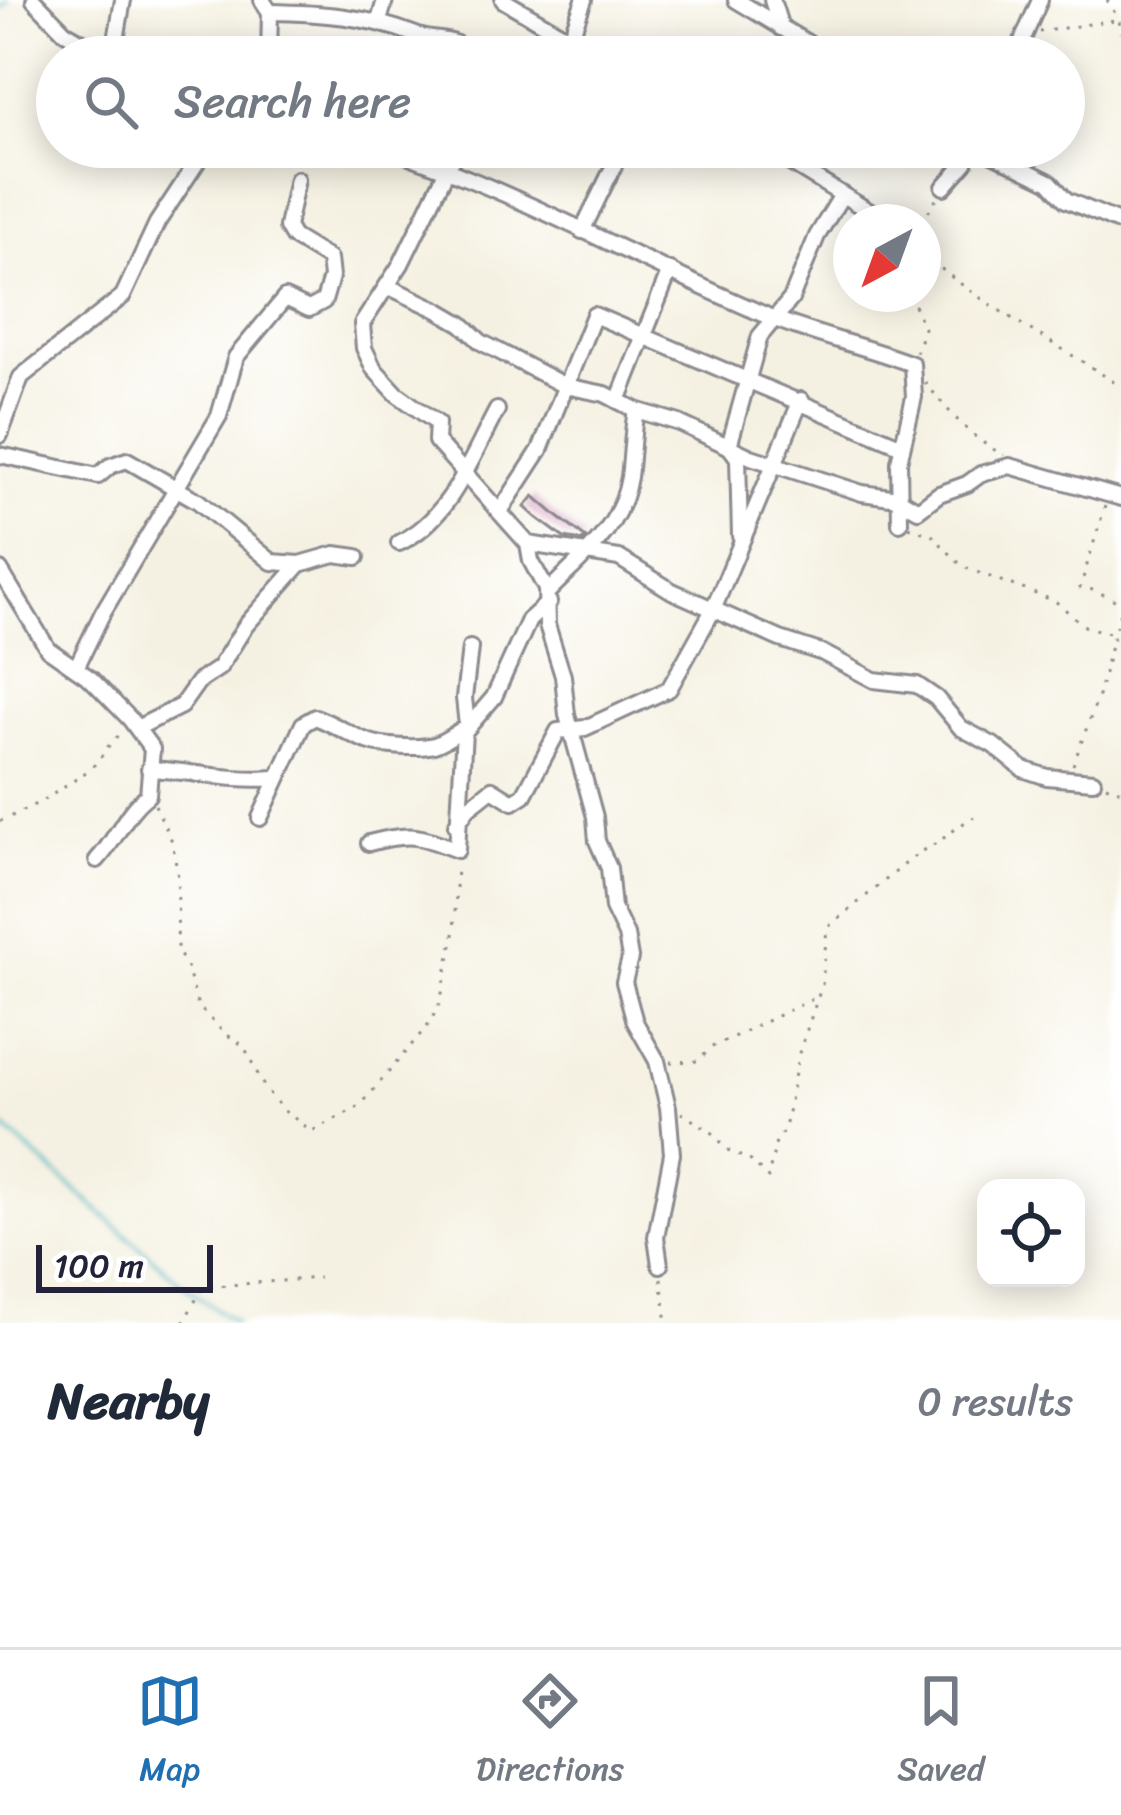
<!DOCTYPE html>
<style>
:root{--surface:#fff;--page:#f6f6f7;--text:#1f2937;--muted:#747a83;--line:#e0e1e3;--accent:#1f6fb2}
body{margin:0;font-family:Sriracha,sans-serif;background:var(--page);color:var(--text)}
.controls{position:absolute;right:36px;bottom:36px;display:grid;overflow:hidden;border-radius:24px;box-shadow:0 6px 30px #0003}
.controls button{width:108px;height:108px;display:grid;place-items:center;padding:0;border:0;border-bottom:3px solid var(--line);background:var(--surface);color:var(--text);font:60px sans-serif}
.compass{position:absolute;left:833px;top:204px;width:108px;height:108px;border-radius:50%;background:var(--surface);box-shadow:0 6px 30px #0003;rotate:221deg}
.scale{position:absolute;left:36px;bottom:30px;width:177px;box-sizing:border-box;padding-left:12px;border:6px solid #22223b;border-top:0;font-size:33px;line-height:42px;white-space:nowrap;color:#22223b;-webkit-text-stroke:9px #fff;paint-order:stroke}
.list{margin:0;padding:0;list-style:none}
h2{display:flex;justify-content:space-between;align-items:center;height:156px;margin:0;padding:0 48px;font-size:51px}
h2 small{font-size:39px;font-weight:400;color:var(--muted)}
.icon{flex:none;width:66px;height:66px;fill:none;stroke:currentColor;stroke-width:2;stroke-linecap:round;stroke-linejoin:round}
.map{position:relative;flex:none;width:1121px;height:1323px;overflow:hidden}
.search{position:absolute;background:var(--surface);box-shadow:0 6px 30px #0003;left:36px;right:36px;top:36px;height:132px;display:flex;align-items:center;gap:30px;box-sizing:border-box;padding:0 42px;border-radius:66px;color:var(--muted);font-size:45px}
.sheet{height:324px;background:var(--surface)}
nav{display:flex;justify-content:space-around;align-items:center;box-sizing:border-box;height:168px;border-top:3px solid var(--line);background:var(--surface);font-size:33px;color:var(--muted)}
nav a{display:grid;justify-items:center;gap:6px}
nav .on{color:var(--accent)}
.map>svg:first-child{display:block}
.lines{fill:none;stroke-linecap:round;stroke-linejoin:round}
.stream{stroke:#4bb8c5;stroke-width:3}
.building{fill:#d89dc2}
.minor-casing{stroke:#8c8a8e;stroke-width:20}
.path{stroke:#8c8a8e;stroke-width:3;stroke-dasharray:3 9;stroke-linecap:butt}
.minor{stroke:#fff;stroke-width:14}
</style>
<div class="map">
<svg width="1121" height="1323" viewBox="0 0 1121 1323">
<rect width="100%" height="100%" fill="#fff"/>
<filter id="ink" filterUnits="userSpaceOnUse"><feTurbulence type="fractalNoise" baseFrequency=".00833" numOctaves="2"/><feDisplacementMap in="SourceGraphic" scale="24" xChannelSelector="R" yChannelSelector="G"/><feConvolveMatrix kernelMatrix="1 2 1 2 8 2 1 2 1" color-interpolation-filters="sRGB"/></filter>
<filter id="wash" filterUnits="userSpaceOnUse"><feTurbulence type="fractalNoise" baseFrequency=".004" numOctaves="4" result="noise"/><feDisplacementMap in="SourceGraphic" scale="48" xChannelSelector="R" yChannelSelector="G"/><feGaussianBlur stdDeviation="2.7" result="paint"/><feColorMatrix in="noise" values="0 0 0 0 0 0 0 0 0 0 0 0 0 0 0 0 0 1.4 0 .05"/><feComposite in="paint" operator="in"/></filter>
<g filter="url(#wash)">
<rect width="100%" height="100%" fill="#f5f1e2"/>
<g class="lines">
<g class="stream">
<polyline points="0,10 8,0"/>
<polyline points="0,1124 183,1285 235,1323"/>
</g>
</g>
<g id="blocks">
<polygon class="building" points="534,496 557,516 586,538 583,541 564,538 536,517 525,507"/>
</g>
</g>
<g filter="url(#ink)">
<use href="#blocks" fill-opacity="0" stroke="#8c8a8e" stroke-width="3"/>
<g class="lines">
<g class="minor-casing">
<g id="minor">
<polyline points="34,0 65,32 108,57"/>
<polyline points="262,0 270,12 269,57"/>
<polyline points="503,0 570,39 566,51 579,57"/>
<polyline points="736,0 831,57"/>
<polyline points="772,0 781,28"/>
<path d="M 270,12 C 320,13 367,16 413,34 C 440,45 450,33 474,57"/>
<polyline points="379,21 385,0"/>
<polyline points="570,39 584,0"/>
<polyline points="113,57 123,0"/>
<polyline points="1015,57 1040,0"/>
<path d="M 382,147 C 514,189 636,260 763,314 C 811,335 863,345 912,364 L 914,397 L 899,462 L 900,523"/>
<polyline points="458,147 401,264 362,324 364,348 374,369 397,394 437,423 436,441 528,544 531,561 546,589 547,625 563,676 567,715 595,817 597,841 609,868 613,908 626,935 630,958 624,982 635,1022 657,1061 668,1107 672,1154 656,1237 660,1265"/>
<polyline points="764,147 877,216"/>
<polyline points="978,147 1050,182 1066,200 1121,223"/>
<polyline points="944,187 965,163 971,147"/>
<polyline points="582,231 623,147"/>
<polyline points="387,286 438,310 462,324 481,342 565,386 605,394 636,410 679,423 751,457 862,493 898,498 918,510 939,494 967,484 981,474 1010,466 1121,498"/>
<polyline points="618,401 670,270"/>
<polyline points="0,435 21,377 123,296 157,223 207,147"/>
<polyline points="0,455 98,476 110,466 127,460 198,501 272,562 300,564"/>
<polyline points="501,510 540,450 594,315 902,446"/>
<polyline points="740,536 738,458 729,446 760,336 791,299 817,236 842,195"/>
<path d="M 399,543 C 451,518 471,458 497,410"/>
<polyline points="528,544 619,558 672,591 780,639 823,653 874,680 917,685 936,698 961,728 993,745 1023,769 1047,777 1093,781"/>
<path d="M 0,570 L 48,649 L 91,679 L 130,719 L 152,749 L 148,795 C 125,812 117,839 97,860"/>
<path d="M 547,593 C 580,558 621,530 629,477 C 632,455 632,432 636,410"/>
<polyline points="76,668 103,612 219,416 236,357 285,298 309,309 324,301 331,277 329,259 293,237 287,227 297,179"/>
<polyline points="137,728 181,706 198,682 219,668 246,625 300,564 335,554 357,557"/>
<path d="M 149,769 C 192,771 232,782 275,778"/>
<path d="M 260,818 L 303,724 L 315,717 C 334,724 352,736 367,741 C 383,747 418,749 434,745 C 444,742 458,732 467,726 L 464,698 L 470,648"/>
<polyline points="456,825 468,808 492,789 513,802 524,795 558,731 585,728 669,689 713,610 801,400"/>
<path d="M 369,843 C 410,832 418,835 457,850 L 464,732 L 494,697 L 529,620 L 549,602"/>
</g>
</g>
<g class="path">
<polyline points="1107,0 1119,20 1121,33"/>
<polyline points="1039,32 1121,19"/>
<polyline points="922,222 937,198"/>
<path d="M 923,253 C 982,307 1055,341 1121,387"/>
<polyline points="909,294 924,328 916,353"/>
<path d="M 925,382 C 949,412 971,439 1004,455"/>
<polyline points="1105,506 1080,588 1094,590 1121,603"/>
<polyline points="909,527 933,536 963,567 1055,601 1086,627 1121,636"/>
<polyline points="1073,765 1097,700 1121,607"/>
<polyline points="1106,785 1121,791"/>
<polyline points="155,805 172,841 178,877 177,951 186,964 198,1006 223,1032 244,1046 264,1087 283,1110 312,1131 360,1106 429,1024 440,1003 454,936 457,864"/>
<path d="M 0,821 C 32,808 64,789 91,768 C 104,757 108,740 124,733"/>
<polyline points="670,1062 699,1061 710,1048 817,997"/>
<path d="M 681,1113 L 711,1131 L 729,1151 L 751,1161 L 768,1178 L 776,1141 L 785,1129 L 798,1056 L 822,985 L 827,928 L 921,851 C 941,843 955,827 974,817"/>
<polyline points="661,1278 667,1323"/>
<polyline points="183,1323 203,1287 319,1278"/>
</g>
<use href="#minor" class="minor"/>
</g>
</g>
</svg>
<div class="controls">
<button><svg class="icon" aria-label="locate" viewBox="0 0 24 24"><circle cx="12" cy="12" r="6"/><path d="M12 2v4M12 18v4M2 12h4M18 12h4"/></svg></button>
</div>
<svg class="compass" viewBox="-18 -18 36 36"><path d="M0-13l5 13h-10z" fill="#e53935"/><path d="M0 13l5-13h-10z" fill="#747a83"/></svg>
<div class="scale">100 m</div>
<div class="search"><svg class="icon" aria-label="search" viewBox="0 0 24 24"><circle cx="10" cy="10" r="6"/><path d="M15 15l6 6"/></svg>Search here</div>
</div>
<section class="sheet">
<h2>Nearby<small>0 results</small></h2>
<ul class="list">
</ul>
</section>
<nav>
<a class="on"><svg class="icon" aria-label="map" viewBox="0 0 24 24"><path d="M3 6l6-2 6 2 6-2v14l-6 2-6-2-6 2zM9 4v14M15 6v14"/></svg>Map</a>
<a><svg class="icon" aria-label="directions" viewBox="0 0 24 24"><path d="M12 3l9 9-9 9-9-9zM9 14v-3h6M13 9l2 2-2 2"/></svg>Directions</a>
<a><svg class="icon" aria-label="saved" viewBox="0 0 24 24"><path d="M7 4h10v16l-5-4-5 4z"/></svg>Saved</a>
</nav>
